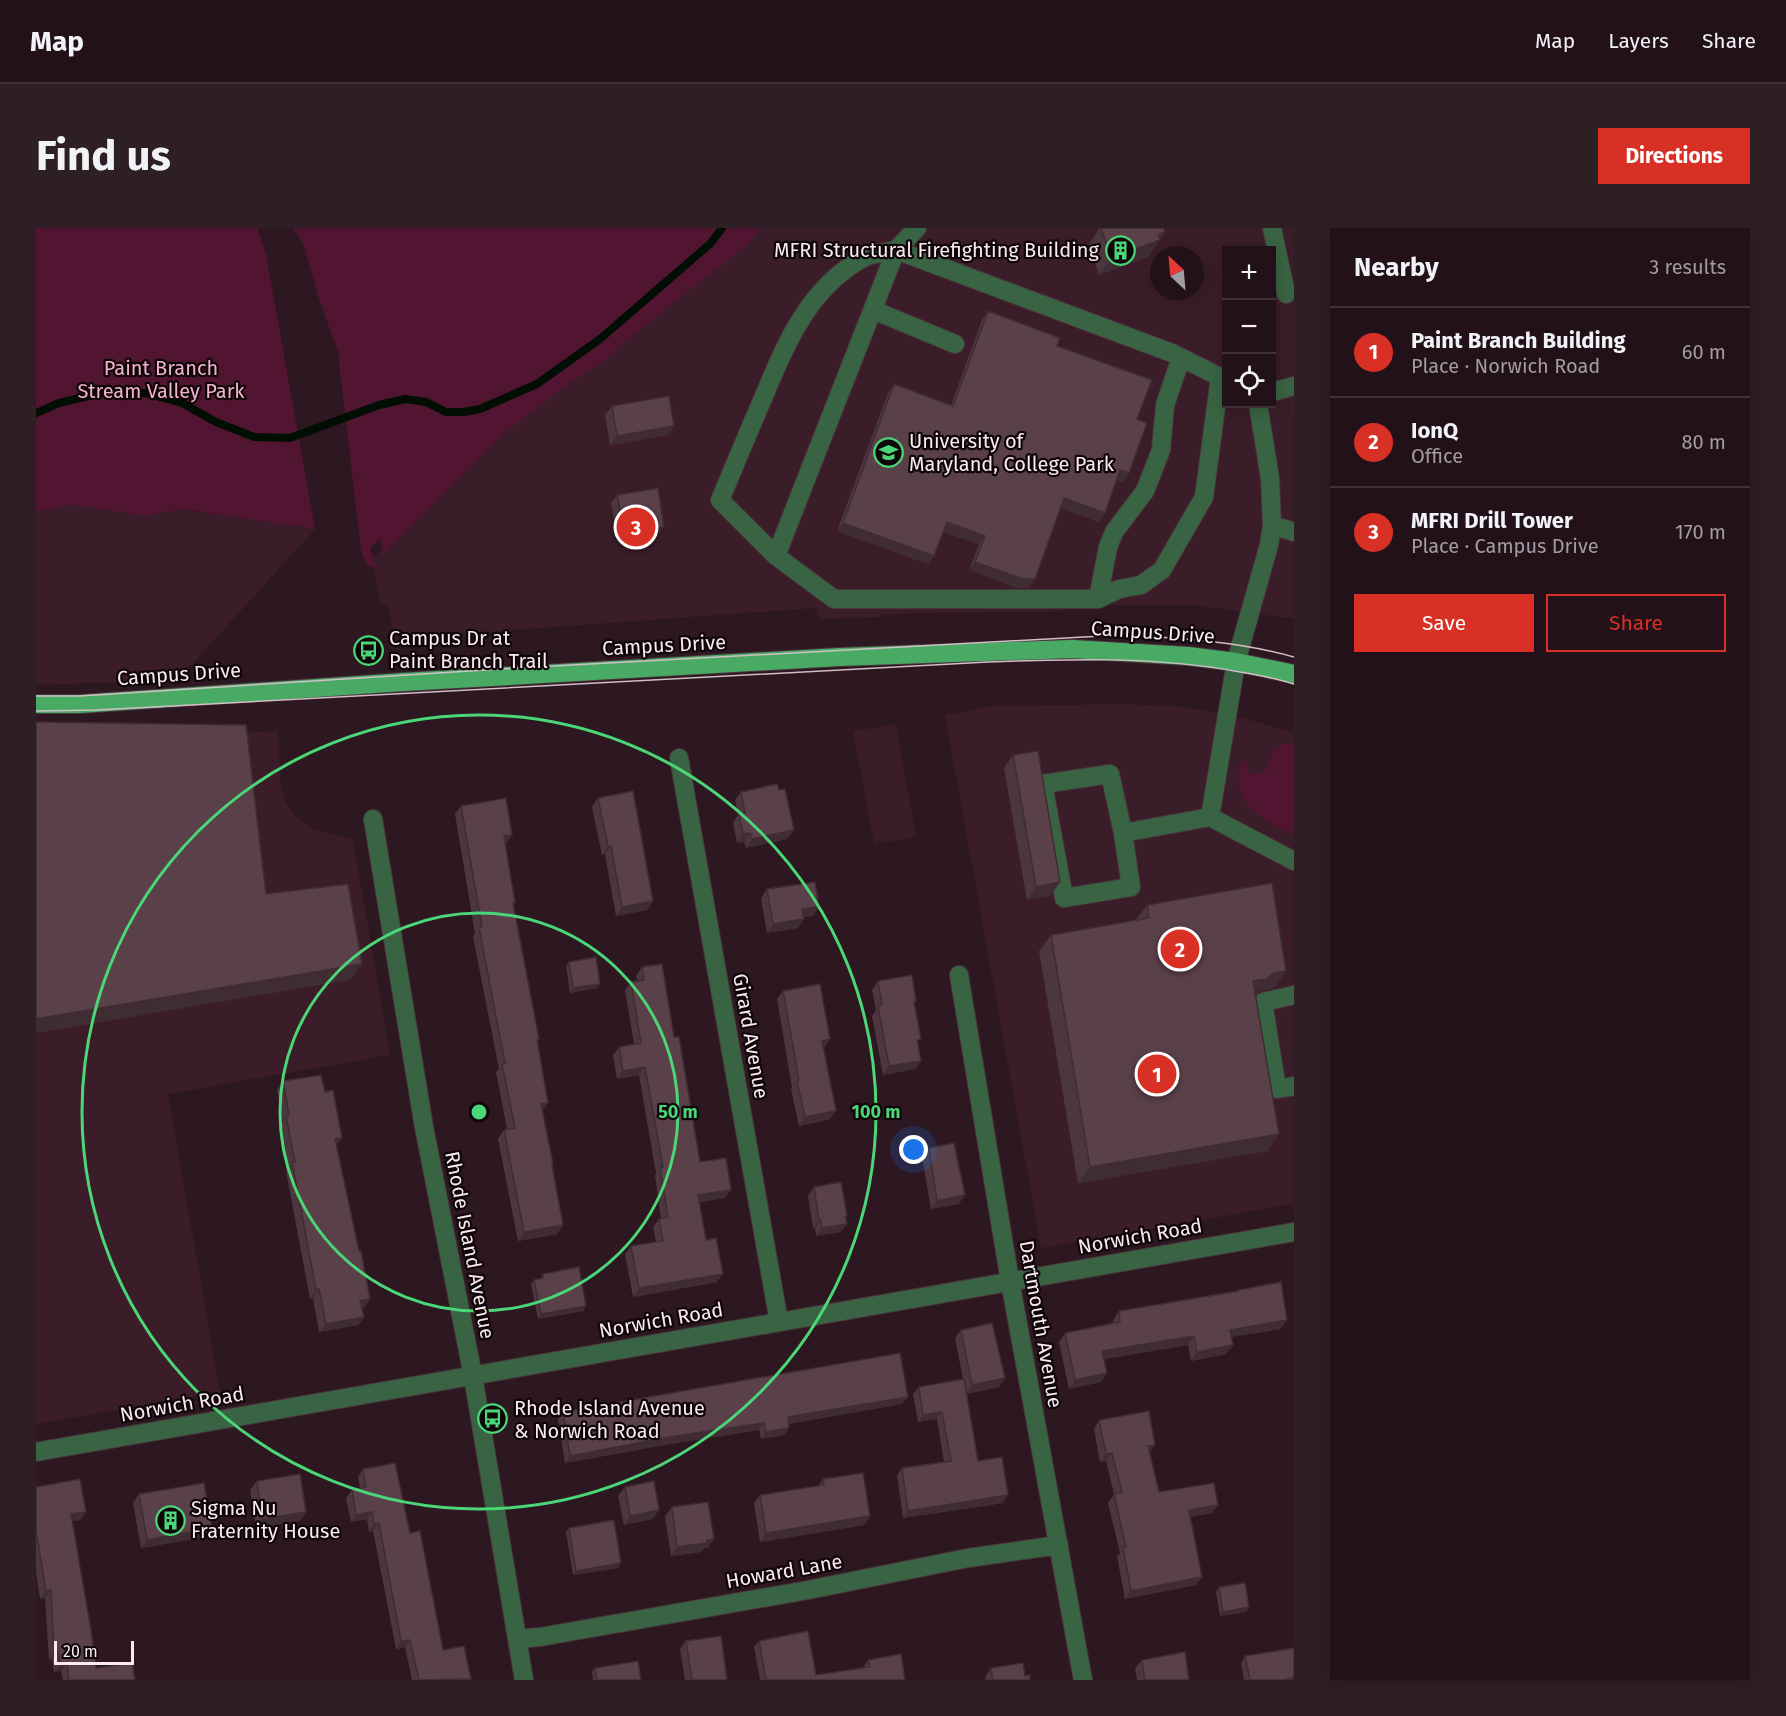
<!DOCTYPE html>
<meta charset="utf-8">
<style>
:root{--surface:#221118;--page:#2e1f25;--text:#f1f3f6;--muted:#a29da2;--line:#3f3137;--accent:#d93025}
body{margin:0;font-family:"Fira Sans",sans-serif;background:var(--page);color:var(--text)}
.controls{position:absolute;right:18px;top:18px;display:grid;overflow:hidden;border-radius:0px;box-shadow:0 3px 15px #0003}
.controls button{width:54px;height:54px;display:grid;place-items:center;padding:0;border:0;border-bottom:2px solid var(--line);background:var(--surface);color:var(--text);font:30px sans-serif}
.compass{position:absolute;left:1114px;top:18px;width:54px;height:54px;border-radius:50%;background:var(--surface);box-shadow:0 3px 15px #0003;rotate:334deg}
.scale{position:absolute;left:18px;bottom:15px;width:80px;box-sizing:border-box;padding-left:6px;border:3px solid #fbebf0;border-top:0;font-size:16px;line-height:21px;white-space:nowrap;color:#fbebf0;-webkit-text-stroke:4px #0f0609;paint-order:stroke}
.you{position:absolute;left:878px;top:922px;width:21px;height:21px;margin:-15px;border:4px solid #fff;border-radius:50%;background:#1a73e8;box-shadow:0 0 0 9px #1a73e833}
.badge{display:grid;place-items:center;width:39px;height:39px;border-radius:50%;background:var(--accent);color:#fff;font-size:20px;font-weight:700}
.pin{position:absolute;translate:-50% -50%;border:3px solid #fff;box-shadow:0 2px 6px #0006}
.list{margin:0;padding:0;list-style:none}
h2{display:flex;justify-content:space-between;align-items:center;height:78px;margin:0;padding:0 24px;font-size:26px}
h2 small{font-size:20px;font-weight:400;color:var(--muted)}
.list li{display:grid;grid-template-columns:39px 1fr auto;gap:18px;align-items:center;box-sizing:border-box;height:90px;padding:0 24px;border-top:2px solid var(--line)}
.list b{display:block;font-size:22px;white-space:nowrap}
.list p{margin:0;font-size:20px;white-space:nowrap;color:var(--muted)}
.list em{font-size:20px;font-style:normal;color:var(--muted)}
.actions{display:flex;gap:12px;padding:18px 24px}
.actions a{flex:1;padding:14px 0;border:2px solid var(--accent);border-radius:0px;text-align:center;font-size:21px;color:var(--accent)}
.actions .main{background:var(--accent);color:#fff}
.icon{flex:none;width:33px;height:33px;fill:none;stroke:currentColor;stroke-width:2;stroke-linecap:round;stroke-linejoin:round}
.map{position:relative;flex:none;width:1258px;height:1452px;overflow:hidden;border-radius:0px}
header{display:flex;align-items:center;gap:36px;box-sizing:border-box;height:84px;padding:0 30px;background:var(--surface);border-bottom:2px solid var(--line)}
header strong{font-size:28px}
nav{display:flex;gap:33px;margin-inline-start:auto;font-size:21px}
.intro{display:flex;align-items:center;justify-content:space-between;box-sizing:border-box;height:144px;padding:0 36px}
h1{margin:0;font-size:42px}
.button{padding:15px 27px;border-radius:0px;background:var(--accent);color:#fff;font-size:21px;font-weight:700}
main{display:flex;gap:36px;padding:0 36px}
aside{flex:1;background:var(--surface);border-radius:0px;box-shadow:0 3px 15px #0003}
.map>svg:first-child{display:block}
</style>
<header>
<strong>Map</strong>
<nav><a>Map</a><a>Layers</a><a>Share</a></nav>
</header>
<div class="intro"><h1>Find us</h1><a class="button">Directions</a></div>
<main>
<div class="map">
<svg width="1258" height="1452" viewBox="0 0 1258 1452">
<rect width="100%" height="100%" fill="#2d1720"/>
<path fill="#3a1d29" fill-rule="evenodd" d="M672,0H1258V391L1158,377H1039L1032,383L844,386V389L783,391L780,380L422,406L419,404L358,408L352,377H345L336,331ZM1190,22H1236V176H1190ZM1123,27H1159V63H1123Z
M0,260L279,301L142,452L0,457Z
M1084,476L1138,478L1183,485L1218,493L1258,505V976L1005,1020L909,487L957,478Z
M860,496L880,609L838,616L817,503Z
M242,503L245,558L250,574L254,581L262,591L278,602L317,611L354,827L132,866L184,1164L0,1196V516Z"/>
<path fill="#511531" d="M0,0H221L230,26L279,301L146,281L108,288L67,281L34,277L0,283Z
M257,0H726L709,19L600,104L568,133L539,151L472,202L347,326L344,310L334,320L341,341L331,337L325,323L302,124L282,68L268,17Z
M1258,515V608C1227,590 1193,576 1205,534L1212,533L1210,540L1213,546L1220,547L1230,542L1237,526L1245,516Z"/>
<g fill="none" stroke-linecap="round" stroke-linejoin="round">
<path stroke="#000e03" stroke-width="8" d="M0,185L23,175L69,164L109,165L146,175L180,194L218,209L254,210L343,177L369,171L390,174L410,184H428L444,181L501,156L564,111L675,15L686,0"/>
<defs>
<path id="minor" d="M881,0L860,22L740,328L684,272C698,239 711,207 725,175C749,118 771,60 829,29C838,25 850,24 860,22L1136,125L1190,152
M1236,0L1250,66
M837,82L919,116
M1236,164L1258,158
M1222,176L1234,250L1236,297
M1258,304L1236,297L1233,317L1200,434L1174,589L1258,633
M740,328L798,371H1062L1083,361L1105,357L1126,342L1168,269L1184,149
M1062,371L1072,319L1078,304L1109,263L1125,222L1129,177L1145,130
M643,530L743,1094
M337,591L388,899L437,1148L488,1452
M1087,605L1095,659L1028,670L1007,556L1074,546L1087,605L1174,589
M923,747L974,1053L1047,1452
M1258,767L1227,774L1241,861L1258,858
M0,1224L1258,1004
M481,1411L504,1409L772,1362L932,1330L1023,1317"/>
<path id="major" d="M0,476H44L367,454L803,429L1036,421L1152,428L1200,434L1258,446"/>
</defs>
<use href="#minor" stroke="#4a353d" stroke-width="20"/>
<use href="#major" stroke="#4a353d" stroke-width="20"/>
<use href="#minor" stroke="#396443" stroke-width="18"/>
<use href="#major" stroke="#49aa64" stroke-width="18"/>
<path stroke="#d0bfc5" stroke-width="1.5" d="M0,468H44L465,441L1084,407C1142,410 1202,413 1258,429
M0,483L61,482L952,434C1036,431 1120,428 1204,444C1222,447 1240,450 1258,456"/>
</g>
<path fill="#4d373f" d="M1064,0H1127L1129,4L1124,11V12L1112,29L1063,47L1053,16Z
M952,83L1021,118L1101,191L1087,254L1081,252L1069,285L1063,294L1025,280L999,351L993,360H981L933,342L943,316L907,304L898,328L892,336L801,303L852,165L858,156L915,177L946,92Z
M576,178L632,207L574,217L569,187Z
M581,267L622,307L582,314L575,275Z
M977,527L1024,654L1015,667L991,672L968,540Z
M705,564L758,602L751,611L710,620L708,614L701,615L697,595L702,587L699,572Z
M562,570L617,673L611,682L580,688L569,626L566,627L556,579Z
M425,578L476,607L469,616L478,677L501,815L506,884L527,997L521,1006L482,1013L462,911L468,902L471,901L460,844L463,841L437,709L439,705L419,586Z
M731,661L777,688L768,689V691L762,700L731,705L725,670Z
M1111,677L1250,743L1238,760L1224,763L1220,767L1243,906L1231,923L1042,955L1003,723L1015,707L1100,692Z
M533,734L561,760L534,765L530,738Z
M606,739L638,809L664,934L689,970L664,974L670,1012L681,1054L597,1069L589,1026L595,1018L620,1014L617,999L623,991H625L619,948L620,945L603,847L581,851L577,827L583,819L598,816L589,762L595,754L601,753L600,748Z
M842,753L882,816L885,833L879,841L847,847L836,788L840,782L836,762Z
M747,763L788,820L794,891L763,898L755,861L756,860L741,771Z
M247,853L289,864L306,910L300,917L328,1080H326L328,1089L322,1097L283,1104L277,1070L274,1071L250,943L252,940L244,897L247,893L241,862Z
M893,920L923,976L895,981L886,929Z
M778,959L811,988L810,990L811,996L804,1004L780,1008L779,1000L777,1001L772,968Z
M507,1046L547,1083L502,1091L495,1056L498,1052L504,1051Z
M1202,1062L1245,1101L1195,1109L1197,1117L1190,1126L1155,1133L1152,1117L1068,1131L1065,1154L1033,1161L1023,1114L1029,1105L1077,1095V1092L1083,1083L1201,1063Z
M925,1102L969,1150L963,1159L931,1166L942,1233L967,1275L867,1290L861,1247L866,1240L908,1234L901,1191L882,1194L877,1166L883,1159L927,1151L919,1110Z
M866,1176L753,1196V1200L748,1207L725,1211L723,1202L628,1217L529,1235L522,1191L527,1184Z
M1063,1192L1114,1224L1123,1264L1182,1277L1176,1285L1154,1289L1166,1349L1160,1357L1089,1371L1081,1328L1084,1325L1072,1275L1078,1266L1070,1233L1064,1234L1058,1201Z
M327,1241L374,1305L407,1422L434,1452H376L369,1419L360,1421L337,1303L333,1304L331,1291L315,1294L310,1270L316,1262L324,1260L322,1249Z
M787,1251L834,1288L828,1297L724,1314L718,1275L724,1267L782,1258Z
M221,1253L270,1284L264,1293L220,1300L214,1262Z
M0,1259L50,1284L44,1292L36,1293L60,1440L99,1452H27L25,1443L18,1444L16,1431L13,1432L9,1370L4,1371L0,1344Z
M589,1259L617,1291L588,1297L582,1268Z
M103,1266L170,1309L105,1320L97,1275Z
M636,1279L678,1311L671,1320H668L665,1324L635,1328L629,1288Z
M533,1300L582,1340L537,1347L530,1304Z
M1183,1359L1213,1379L1210,1384L1184,1388L1180,1364Z
M650,1413L691,1452H649L644,1421Z
M723,1413L780,1447L828,1440V1438L832,1432L869,1452H724L718,1419Z
M1209,1428L1258,1452H1208L1205,1435Z
M1106,1432L1153,1452H1101L1099,1440Z
M559,1440L605,1452H557L556,1444Z
M955,1440L989,1448L994,1452H949V1449Z"/>
<path fill="#3f2d33" d="M1129,4L1122,13L1124,12L1112,29L1063,47L1075,30Z
M638,198L632,207L574,217L581,208Z
M1084,242L1093,245L1087,254L1078,251Z
M1028,270L1069,285L1063,294L1022,279Z
M911,294L949,308L943,316L905,303Z
M807,295L898,328L892,336L801,303Z
M628,299L622,307L582,314L588,305Z
M939,334L999,351L993,360H981L933,342Z
M758,602L751,611L710,620L716,611Z
M714,605L708,614L701,615L707,606Z
M476,607L470,616L462,617L468,608Z
M572,618H575L569,626L566,627Z
M1024,654L1015,667L991,672L1000,659Z
M617,673L611,682L580,688L586,679Z
M783,679L777,688L760,690L766,681Z
M768,691L762,700L731,705L737,696Z
M326,736L314,752L0,805V791Z
M1250,743L1238,760L1224,763L1218,768L1217,753L1236,746Z
M564,756L561,760L534,765L537,760Z
M794,811L788,820L786,813Z
M885,833L879,841L847,847L853,838Z
M609,839L603,847L581,851L587,843Z
M512,875L506,884L505,876Z
M800,883L794,891L763,898L769,889Z
M1243,906L1231,923L1042,955L1054,939Z
M306,910L300,918L299,911Z
M695,962L689,970L656,975L662,967Z
M929,967L923,976L895,981L901,973Z
M809,988H811L805,996H811L804,1004L780,1008L786,1000Z
M783,992H785L779,1000L777,1001Z
M527,997L521,1006L482,1013L488,1004Z
M687,1046L681,1054L597,1069L603,1060Z
M283,1061L277,1070L274,1071L280,1062Z
M334,1071L328,1080L318,1082L324,1073Z
M550,1078L547,1083L502,1091L505,1086Z
M328,1089L322,1097L283,1104L290,1096Z
M1251,1092L1245,1101L1188,1110L1194,1102Z
M1158,1108L1152,1117L1060,1132L1066,1123Z
M1197,1117L1190,1126L1155,1133L1161,1124Z
M1071,1145L1065,1154L1033,1161L1039,1152Z
M969,1150L963,1159L930,1166L936,1157Z
M872,1169L866,1176L747,1197L752,1189Z
M906,1184L901,1191L882,1194L887,1187Z
M728,1195L723,1202L628,1217L529,1235L534,1228L633,1209Z
M753,1200L748,1207L725,1211L730,1204Z
M1119,1217L1113,1226L1112,1218Z
M1076,1225L1070,1233L1064,1234L1070,1226Z
M972,1267L967,1275L867,1290L872,1283Z
M1182,1277L1176,1285L1147,1290L1153,1282Z
M623,1282L617,1291L588,1297L594,1288Z
M50,1284L44,1292L30,1294L35,1286Z
M270,1284L264,1293L220,1300L226,1291Z
M336,1284L331,1291L315,1294L320,1287Z
M834,1288L828,1297L724,1314L730,1305Z
M343,1295L337,1303L333,1304L338,1296Z
M176,1300L170,1309L105,1320L111,1312Z
M678,1311L671,1320H668L665,1324L635,1328L641,1319Z
M585,1335L582,1340L537,1347L540,1343Z
M1166,1349L1160,1357L1089,1371L1095,1363Z
M15,1362L9,1370L4,1371L10,1363Z
M1213,1379L1210,1384L1184,1388L1187,1384Z
M374,1412L369,1419L360,1421L365,1413Z
M22,1423L16,1431L13,1432L18,1424Z
M31,1435L25,1443L18,1444L24,1436Z"/>
<path fill="#5a4049" stroke="#3f2d33" stroke-width="1.5" d="M1065,0H1127L1129,4L1122,7L1124,12L1075,30Z
M952,83L1024,110L1021,118L1116,152L1101,191L1111,195L1093,245L1084,242L1069,285L1028,270L999,351H987L939,334L949,308L911,294L898,328L807,295L858,156L917,178Z
M633,168L638,198L581,208L576,178Z
M622,260L628,299L588,305L581,267Z
M0,494L210,497L230,666L312,656L326,736L0,791Z
M1002,523L1024,654L1000,659L977,527Z
M741,556L743,562L749,561L758,602L716,611L714,605L707,606L703,586L709,585L705,564Z
M597,563L617,673L586,679L575,618H572L562,570Z
M470,570L476,607L468,608L479,675H477L503,811L501,812L512,875L505,876L517,936L516,937L527,997L488,1004L468,902L479,900L466,836L469,835L443,700L446,699L425,578Z
M779,654L783,679L766,681L768,691L737,696L731,661Z
M1236,655L1250,743L1236,746L1230,751L1217,753L1243,906L1054,939L1015,707L1113,690L1111,677Z
M560,729L564,756L537,760L533,734Z
M626,736L638,809H643L664,934L690,930L695,962L662,967L670,1012L680,1010L687,1046L603,1060L595,1018L627,1013L623,991L632,989L624,940L627,939L609,839L587,843L583,819L605,815L595,754L608,752L606,739Z
M876,747L880,773L878,774L885,811L881,812L885,833L853,838L842,779L846,776L842,753Z
M784,756L794,811L786,813L800,883L769,889L761,853L763,852L747,763Z
M285,847L289,864L297,862L306,910L299,911L323,1023H325L334,1071L324,1073L328,1089L290,1096L283,1061L280,1062L256,934H259L250,888L253,887L247,853Z
M918,915L929,967L901,973L893,920Z
M805,954L811,988H809L811,996L786,1000L785,992H783L778,959Z
M543,1039L550,1078L505,1086L498,1052L507,1050V1046Z
M1245,1054L1251,1092L1194,1102L1197,1117L1161,1124L1158,1108L1066,1123L1071,1145L1039,1152L1029,1105L1084,1094L1083,1083L1202,1063V1062Z
M956,1095L969,1150L936,1157L925,1102Z
M864,1125L872,1169L752,1189L753,1200L730,1204L728,1195L633,1209L534,1228L527,1184Z
M928,1151L942,1233L966,1229L972,1267L872,1283L866,1240L915,1233L906,1184L887,1187L883,1159Z
M1113,1183L1119,1217L1112,1218L1123,1264L1178,1255L1182,1277L1153,1282L1166,1349L1095,1363L1087,1320L1090,1319L1078,1266L1086,1264L1076,1225L1070,1226L1063,1192Z
M359,1235L374,1305L384,1303L407,1422L428,1418L435,1451L383,1452L374,1412L365,1413L343,1295L338,1296L336,1284L320,1287L316,1262L330,1259L327,1241Z
M827,1245L834,1288L730,1305L724,1267L788,1257L787,1251Z
M264,1246L270,1284L226,1291L221,1253Z
M44,1251L50,1284L35,1286L55,1402L60,1440L96,1435L99,1452H33L31,1435L24,1436L22,1423L18,1424L15,1362L10,1363L0,1302V1259Z
M618,1253L623,1282L594,1288L589,1259Z
M168,1255L176,1300L111,1312L103,1266Z
M672,1274L678,1311L671,1312V1315L641,1319L636,1279Z
M578,1292L585,1335L540,1343L533,1300Z
M1209,1355L1213,1379L1187,1384L1183,1359Z
M772,1403L780,1447L834,1439L832,1432L865,1426L869,1452H730L723,1413Z
M685,1408L691,1452H656L650,1413Z
M1258,1420V1450L1247,1452H1214L1209,1428Z
M1149,1424L1153,1452H1109L1106,1432Z
M602,1433L605,1452H561L559,1440Z
M987,1435L989,1448L994,1447V1452H957L955,1440Z"/>
<g fill="none" stroke="#4bd677" stroke-width="3">
<circle cx="443" cy="884" r="199"/>
<circle cx="443" cy="884" r="397"/>
</g>
<defs>
<symbol id="building-ring" viewBox="-11 -11 22 22"><circle r="9.5" fill="#0f0609" stroke="#4bd677" stroke-width="1.5"/><path d="M-4-6H4V6H1V3H-1V6H-4ZM-2.5-4.3h1.7v1.8h-1.7ZM.8-4.3h1.7v1.8H.8ZM-2.5-1h1.7V.8h-1.7ZM.8-1h1.7V.8H.8Z" fill="#4bd677"/></symbol>
<symbol id="university-ring" viewBox="-11 -11 22 22"><circle r="9.5" fill="#0f0609" stroke="#4bd677" stroke-width="1.5"/><path d="M0-5L7-2L0 1L-7-2ZM-4 1L0 2.5L4 1V4Q0 6-4 4Z" fill="#4bd677"/></symbol>
<symbol id="bus-ring" viewBox="-11 -11 22 22"><circle r="9.5" fill="#0f0609" stroke="#4bd677" stroke-width="1.5"/><path d="M-5-6H5V4H4V6H2V4H-2V6H-4V4H-5ZM-3.5-4V0h7V-4ZM-3.5 1.2v1.5H-2V1.2ZM2 1.2v1.5H3.5V1.2Z" fill="#4bd677"/></symbol>
</defs>
<g fill-rule="evenodd">
<use href="#building-ring" x="1068" y="6" width="33" height="33"/>
<use href="#university-ring" x="836" y="208" width="33" height="33"/>
<use href="#bus-ring" x="316" y="406" width="33" height="33"/>
<use href="#bus-ring" x="440" y="1174" width="33" height="33"/>
<use href="#building-ring" x="118" y="1276" width="33" height="33"/>
</g>
<g text-anchor="middle" stroke-width="4.5" stroke-linejoin="round" paint-order="stroke">
<g font-size="20" fill="#fbebf0" stroke="#0f0609" text-anchor="start">
<text x="1063" y="29" text-anchor="end">MFRI Structural Firefighting Building</text>
<text x="873" y="220">University of<tspan x="873" dy="23">Maryland, College Park</tspan></text>
<text x="353" y="417">Campus Dr at<tspan x="353" dy="23">Paint Branch Trail</tspan></text>
<text x="478" y="1187">Rhode Island Avenue<tspan x="478" dy="23">&amp; Norwich Road</tspan></text>
<text x="155" y="1287">Sigma Nu<tspan x="155" dy="23">Fraternity House</tspan></text>
</g>
<g font-size="20" fill="#f3b4cb" stroke="#0f0609">
<text x="125" y="147">Paint Branch<tspan x="125" dy="23">Stream Valley Park</tspan></text>
</g>
<g font-size="20" fill="#fbebf0" stroke="#0f0609">
<text transform="translate(1117 404) rotate(4)" y="7">Campus Drive</text>
<text transform="translate(628 417) rotate(-3)" y="7">Campus Drive</text>
<text transform="translate(143 446) rotate(-4)" y="7">Campus Drive</text>
<text transform="translate(715 808) rotate(80)" y="7">Girard Avenue</text>
<text transform="translate(1104 1008) rotate(-10)" y="7">Norwich Road</text>
<text transform="translate(434 1017) rotate(79)" y="7">Rhode Island Avenue</text>
<text transform="translate(625 1092) rotate(-10)" y="7">Norwich Road</text>
<text transform="translate(1005 1096) rotate(80)" y="7">Dartmouth Avenue</text>
<text transform="translate(146 1176) rotate(-10)" y="7">Norwich Road</text>
<text transform="translate(748 1343) rotate(-10)" y="7">Howard Lane</text>
</g>
</g>
<circle cx="443" cy="884" r="9" fill="#4bd677" stroke="#0f0609" stroke-width="3"/>
<g font-size="18" text-anchor="middle" font-weight="bold" fill="#4bd677" stroke="#0f0609" stroke-width="4.5" stroke-linejoin="round" paint-order="stroke">
<text x="642" y="890">50 m</text>
<text x="840" y="890">100 m</text>
</g>
</svg>
<div class="controls">
<button>+</button>
<button>−</button>
<button><svg class="icon" aria-label="locate" viewBox="0 0 24 24"><circle cx="12" cy="12" r="6"/><path d="M12 2v4M12 18v4M2 12h4M18 12h4"/></svg></button>
</div>
<svg class="compass" viewBox="-18 -18 36 36"><path d="M0-13l5 13h-10z" fill="#e53935"/><path d="M0 13l5-13h-10z" fill="#a29da2"/></svg>
<div class="scale">20 m</div>
<div class="you"></div>
<div class="pin badge" style="left:1121px;top:846px">1</div>
<div class="pin badge" style="left:1144px;top:721px">2</div>
<div class="pin badge" style="left:600px;top:299px">3</div>
</div>
<aside>
<h2>Nearby<small>3 results</small></h2>
<ul class="list">
<li><span class="badge">1</span><div><b>Paint Branch Building</b><p>Place · Norwich Road</p></div><em>60 m</em></li>
<li><span class="badge">2</span><div><b>IonQ</b><p>Office</p></div><em>80 m</em></li>
<li><span class="badge">3</span><div><b>MFRI Drill Tower</b><p>Place · Campus Drive</p></div><em>170 m</em></li>
</ul>
<div class="actions"><a class="main">Save</a><a>Share</a></div>
</aside>
</main>
